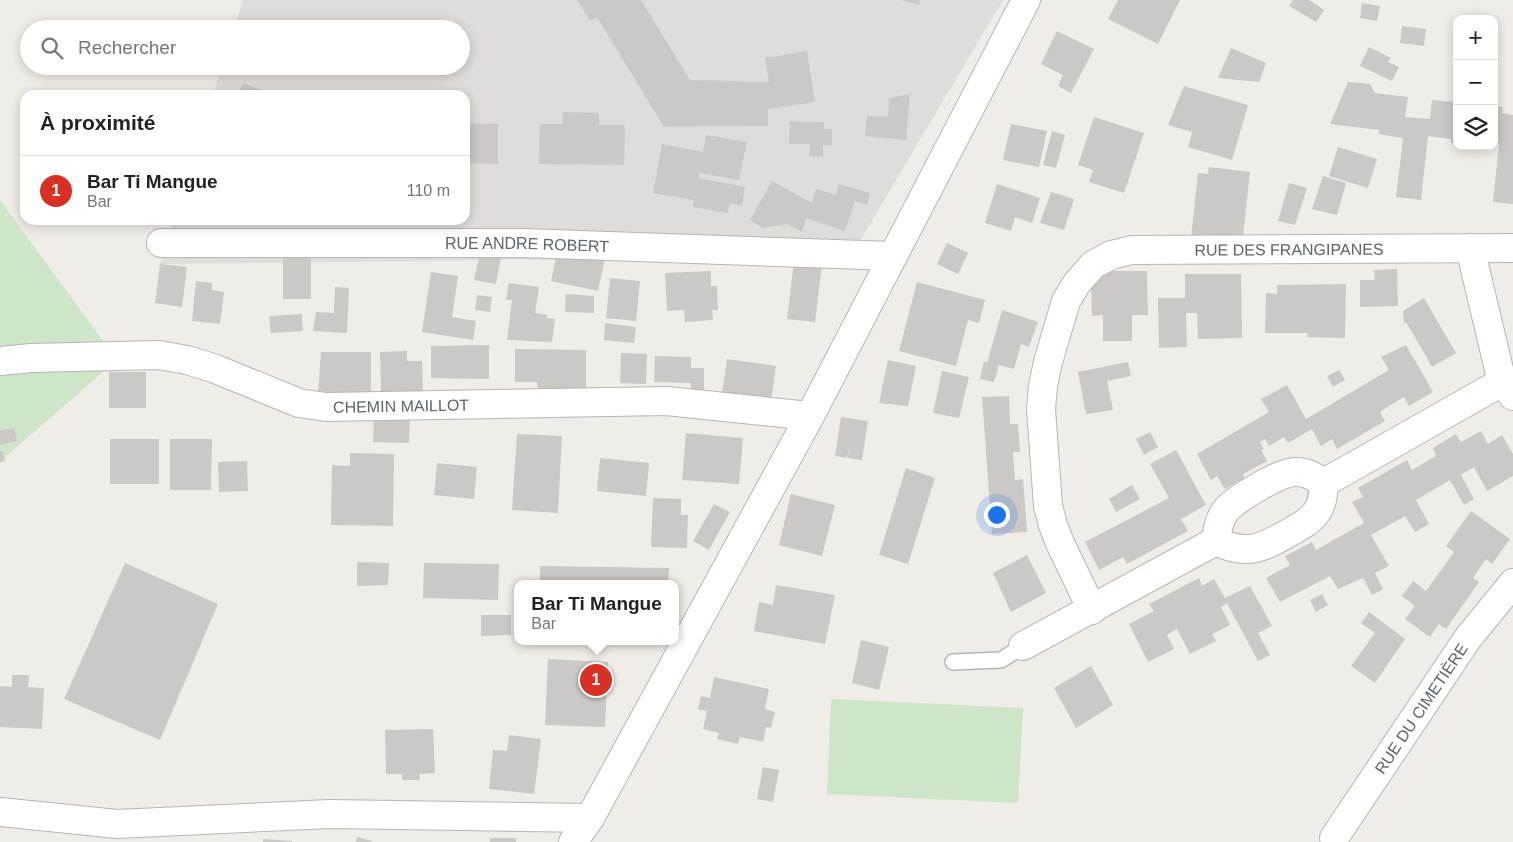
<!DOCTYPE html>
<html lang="fr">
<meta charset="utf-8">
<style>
:root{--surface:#fff;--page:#f2f2f2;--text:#222;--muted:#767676;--line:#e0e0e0;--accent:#d93025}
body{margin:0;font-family:Helvetica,sans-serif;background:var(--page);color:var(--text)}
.controls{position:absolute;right:15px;top:15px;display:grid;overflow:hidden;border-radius:10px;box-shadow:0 2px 12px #0003}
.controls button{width:45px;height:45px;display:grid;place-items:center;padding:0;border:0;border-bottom:1px solid var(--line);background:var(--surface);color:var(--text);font:25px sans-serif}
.you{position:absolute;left:996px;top:514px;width:18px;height:18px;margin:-12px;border:4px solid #fff;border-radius:50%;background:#1a73e8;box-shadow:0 0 0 8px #1a73e833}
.badge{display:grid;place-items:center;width:32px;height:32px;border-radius:50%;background:var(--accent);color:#fff;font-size:16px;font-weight:700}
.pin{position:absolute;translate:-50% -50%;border:2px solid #fff;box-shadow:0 1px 5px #0006}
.popup{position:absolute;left:514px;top:580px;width:165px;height:65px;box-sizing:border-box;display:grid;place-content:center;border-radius:10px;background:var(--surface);filter:drop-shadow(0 1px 4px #0005);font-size:16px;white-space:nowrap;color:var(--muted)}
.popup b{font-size:19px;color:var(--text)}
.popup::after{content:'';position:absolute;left:50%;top:100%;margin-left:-10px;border:10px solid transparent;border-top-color:var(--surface)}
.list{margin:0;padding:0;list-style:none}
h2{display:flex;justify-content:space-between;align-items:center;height:65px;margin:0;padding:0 20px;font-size:21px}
h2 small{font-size:16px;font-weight:400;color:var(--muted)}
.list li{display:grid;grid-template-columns:32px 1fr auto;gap:15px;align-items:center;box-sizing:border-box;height:70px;padding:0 20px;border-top:1px solid var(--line)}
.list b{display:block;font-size:19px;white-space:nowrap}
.list p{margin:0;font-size:16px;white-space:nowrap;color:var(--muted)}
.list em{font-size:16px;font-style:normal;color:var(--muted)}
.icon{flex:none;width:28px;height:28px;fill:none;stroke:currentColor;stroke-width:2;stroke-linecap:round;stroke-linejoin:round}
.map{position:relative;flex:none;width:1513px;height:842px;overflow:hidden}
.search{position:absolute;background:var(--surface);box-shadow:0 2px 12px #0003;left:20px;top:20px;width:450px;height:55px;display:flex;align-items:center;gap:12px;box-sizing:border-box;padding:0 18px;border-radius:28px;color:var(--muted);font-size:19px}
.panel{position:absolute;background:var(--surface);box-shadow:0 2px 12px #0003;left:20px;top:90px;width:450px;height:135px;border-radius:15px}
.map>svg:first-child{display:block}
</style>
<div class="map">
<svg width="1513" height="842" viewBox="0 0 1513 842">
<rect width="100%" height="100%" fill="#f0ede8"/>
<path fill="#dfdcda" d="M243,0H1003L851,256L160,264L173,220H465V95H213L222,66H461V29H234Z"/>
<path fill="#cee5c7" d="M0,200L117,360L5,457L0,463Z
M831,699L1023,708L1018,803L827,794Z"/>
<path fill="#ccc8c5" d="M577,0H641L690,80L769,82L765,58L807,51L815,102L768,109V126L664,127L597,17L590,21Z
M901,0H920L919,5Z
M1118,0H1180L1158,44L1108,19Z
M1293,0H1309L1324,10L1316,22L1289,6Z
M1362,3L1380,6L1377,21L1360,18Z
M1402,26L1426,29L1424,46L1400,43Z
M1057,31L1094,49L1071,93L1058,86L1063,75L1041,64Z
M1369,47L1391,58L1388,62L1399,67L1392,81L1360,66Z
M1231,48L1266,63L1259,82L1218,78Z
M1348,82L1370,84L1375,93L1408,97L1405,117L1430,119L1432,100L1455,102V107H1457V144L1451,143V139L1428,136L1421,200L1396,197L1403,138L1379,134V130L1330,124Z
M243,83L269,93L268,95H238Z
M1184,86L1248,105L1232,160L1188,147L1192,132L1168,125Z
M910,94L906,140L865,136L867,116L888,117L889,98Z
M1494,106L1503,107L1502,113L1513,115V204L1493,202L1499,144L1494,143Z
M563,112L599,113V125H625L624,165L539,164L540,124H562Z
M1094,117L1144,133L1124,193L1089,182L1093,170L1078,165Z
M790,121L824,122V129H832V145H823V157L809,156L810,144H789Z
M465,123L498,124V164L465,163Z
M1011,124L1047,131L1039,167L1003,160Z
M1052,131L1065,135L1056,168L1043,165Z
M706,135L747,142L739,180L699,173L698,178L745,187L742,206L730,203L728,213L693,207L694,200L653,193L662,144L703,152Z
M1338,147L1377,159L1368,188L1329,176Z
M1209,167L1250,172L1243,236L1191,237L1198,173L1208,174Z
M1323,176L1346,183L1337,215L1312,209Z
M772,181L812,203L816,189L836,195L839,184L870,193L867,205L855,201L845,231L806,218L802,232L787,224L763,228L750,220Z
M1289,183L1307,188L1295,225L1278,221Z
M997,184L1040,198L1032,223L1015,217L1011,231L985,223Z
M1051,192L1074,199L1064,230L1040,223Z
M947,243L968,253L958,274L937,264Z
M558,248L605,258L598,291L551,281Z
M480,253L501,257L496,284L474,280Z
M283,257H311V299H283Z
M794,262L822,265L815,322L787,319Z
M160,264L187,267L182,307L155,303Z
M1397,269L1398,306L1360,307V280H1375L1374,270Z
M711,271V286H717L718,310H712L713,320L685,322L684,310L667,311L665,273Z
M1094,271H1147L1148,315H1132V341H1103V315L1092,316L1091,280Z
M431,272L458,276L452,317L476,321L473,340L422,332Z
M1185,274H1241L1242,338L1198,339L1197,313H1186L1187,347L1159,348L1158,298H1185Z
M610,278L640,281L636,321L606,318Z
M196,281L212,283V290L224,292L220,324L192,321Z
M917,282L985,300L979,323L968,320L956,366L899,351Z
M509,283L539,287L535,313L547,315L546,318L555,319L552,342L507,340L512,300H506Z
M1346,284L1345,338L1307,337L1308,333H1265L1266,293L1277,294V285Z
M335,287L349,288L347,333L313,331L316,312L334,313Z
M566,294L594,296V313L565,312Z
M477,295L492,297L490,312L475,310Z
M1424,298L1456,353L1432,367L1406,322L1404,324L1403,311Z
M1002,310L1038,322L1029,347L1021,344L1014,369L999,365L994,382L980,379L984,361L987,363Z
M302,314L303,331L271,333L269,316Z
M605,323L636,327L634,343L604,340Z
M489,345V379L431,378V346Z
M1406,345L1433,392L1409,406L1404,397L1389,406L1380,412L1385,421L1337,449L1332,439L1321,446L1312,429L1288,443L1284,437L1269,446L1265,439L1260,442L1264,449L1261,450L1267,461L1243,474L1244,478L1225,489L1217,476L1211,480L1197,454L1269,412L1261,399L1287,385L1306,419L1389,370L1381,357Z
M515,349L586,350V388H566V390L538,389L537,382H515Z
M407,351V361H422L423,391L381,392L380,352Z
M321,352H371V395H318Z
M621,353L647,354L646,384L620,383Z
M655,356L691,357V368H704V397H691V383L654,382Z
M727,359L776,366L771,401L722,395Z
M888,360L916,366L908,406L879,403Z
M1128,362L1131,376L1107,381L1113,410L1086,414L1078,372Z
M1339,370L1345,380L1333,387L1327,376Z
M942,371L969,377L959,418L933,413Z
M109,372H146V408H109Z
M1009,396L1010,424H1018L1020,452H1013L1015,480L1023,479L1027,532L992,534L982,397Z
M374,412L410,413L409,443L373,442Z
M841,417L868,421L862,460L848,458L849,448L847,458L835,456Z
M14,428L17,441L0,445V431Z
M1481,431L1488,444L1502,435L1513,454V476L1487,491L1474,467L1461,475L1474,499L1464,505L1450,480L1416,500L1429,524L1415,532L1405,516L1371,535L1389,566L1375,573L1383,589L1372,595L1363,578L1338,589L1330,576L1280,602L1266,578L1290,565L1285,556L1312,542L1316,550L1364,523L1352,502L1363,497L1358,488L1407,460L1412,470L1436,456L1433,448L1456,434L1461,442Z
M1150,432L1158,447L1144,455L1136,439Z
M686,433L743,438L739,484L682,480Z
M517,434L562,436L558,513L512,510Z
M110,439H159V484H110Z
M170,439H212L211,490H170Z
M1176,450L1206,505L1181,519L1188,531L1127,564L1123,557L1099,570L1085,542L1169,498L1150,464Z
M0,451H3L5,461L0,462Z
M350,453L394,454L393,526L331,525L332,465L350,466Z
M600,458L649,463L646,496L597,491Z
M247,461L248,491L219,492L218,462Z
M437,463L477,467L474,499L434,495Z
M906,468L935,478L908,564L879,555Z
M1132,485L1140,499L1116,512L1109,499Z
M791,494L835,505L822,556L779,545Z
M653,498L681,499V515H688L687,548L651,547Z
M714,504L730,512L709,550L693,541Z
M1471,511L1510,539L1492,564L1486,559L1473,578L1479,582L1446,629L1439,624L1430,637L1405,619L1415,606L1402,596L1413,581L1426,591L1454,552L1446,546Z
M1027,555L1046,593L1011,612L993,573Z
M357,562L389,563L388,585L357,586Z
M125,563L218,604L160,740L64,699Z
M424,563L499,564L498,600L423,598Z
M540,566L669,568L668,584H540Z
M1199,578L1202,586L1214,579L1225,598L1250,586L1272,626L1258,633L1270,655L1258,661L1227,603L1221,607L1230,625L1212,634L1216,641L1190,654L1177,629L1167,635L1174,649L1148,662L1129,624L1154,611L1149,604Z
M776,585L835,595L825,644L754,631L759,602L773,605Z
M1322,594L1328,605L1316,612L1310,600Z
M1369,612L1405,639L1375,683L1351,666L1375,633L1361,623Z
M481,615H511V635L481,636Z
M861,640L889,647L879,690L852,683Z
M548,659L608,662L605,727L545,725Z
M1091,666L1113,705L1076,728L1054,688Z
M12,675H29L28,687L44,688L42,729L0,727V686L12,687Z
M714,677L769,689L765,709L775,712L771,728L766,727L763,742L740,737L738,744L717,739L719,733L703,729L707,711L698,709L701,696L710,698Z
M433,729L435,773L419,774L420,780H402V774H386L385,730Z
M509,735L541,739L534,794L489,789L493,750L507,751Z
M763,767L779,770L773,802L757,799Z
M357,837L372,841V842H356Z
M490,838H516V842H490Z
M263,839L292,841V842H263Z"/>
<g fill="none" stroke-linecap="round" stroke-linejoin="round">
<defs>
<path id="service" d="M953,662L1001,660L1023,646"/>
<g id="minor">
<path id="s1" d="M161,243H524L893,256"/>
<path d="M1470,248L1502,382L1513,396"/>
<path id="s2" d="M0,361L31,358L159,355L187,360L213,368L299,403L326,407L667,401L810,416"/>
<path d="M1216,541C1217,530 1219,518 1227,509C1238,498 1281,471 1296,472C1307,472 1315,477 1324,483"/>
<path id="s3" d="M1092,610L1060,543L1053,525L1048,506L1041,409L1043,386L1048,362L1066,301L1077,283L1093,265L1111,255L1132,250L1513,248"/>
<path d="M1023,646L1216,541C1248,557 1264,547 1292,531C1301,526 1310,521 1316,513C1323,504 1323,494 1324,483L1502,382"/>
<path d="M0,812L117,824L330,814L590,818"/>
<path id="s4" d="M1334,838L1468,638L1513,583"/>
<path d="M573,842L590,818L810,416L1026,0"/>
</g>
</defs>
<use href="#service" stroke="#b3b6b9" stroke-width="18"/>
<use href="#minor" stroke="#b3b6b9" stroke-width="30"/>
<use href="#service" stroke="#fff" stroke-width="15"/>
<use href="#minor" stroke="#fff" stroke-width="28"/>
</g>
<g text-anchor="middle" stroke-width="4.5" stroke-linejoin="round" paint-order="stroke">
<g font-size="16" fill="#606467" stroke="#fff">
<text dy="6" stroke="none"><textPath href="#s1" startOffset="366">RUE ANDRE ROBERT</textPath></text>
<text dy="6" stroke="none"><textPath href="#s3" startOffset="566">RUE DES FRANGIPANES</textPath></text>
<text dy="6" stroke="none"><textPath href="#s2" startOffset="410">CHEMIN MAILLOT</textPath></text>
<text dy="6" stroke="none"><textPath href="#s4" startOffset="156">RUE DU CIMETIÈRE</textPath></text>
</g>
</g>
</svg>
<div class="controls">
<button>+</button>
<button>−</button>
<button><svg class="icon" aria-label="layers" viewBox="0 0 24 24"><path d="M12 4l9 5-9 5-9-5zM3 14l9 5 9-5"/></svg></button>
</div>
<div class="you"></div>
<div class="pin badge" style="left:596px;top:680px">1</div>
<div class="popup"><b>Bar Ti Mangue</b>Bar</div>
<div class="search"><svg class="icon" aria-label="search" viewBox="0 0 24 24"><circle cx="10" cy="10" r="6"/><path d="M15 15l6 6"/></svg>Rechercher</div>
<section class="panel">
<h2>À proximité<small></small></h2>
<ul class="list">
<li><span class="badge">1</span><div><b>Bar Ti Mangue</b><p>Bar</p></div><em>110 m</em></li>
</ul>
</section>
</div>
